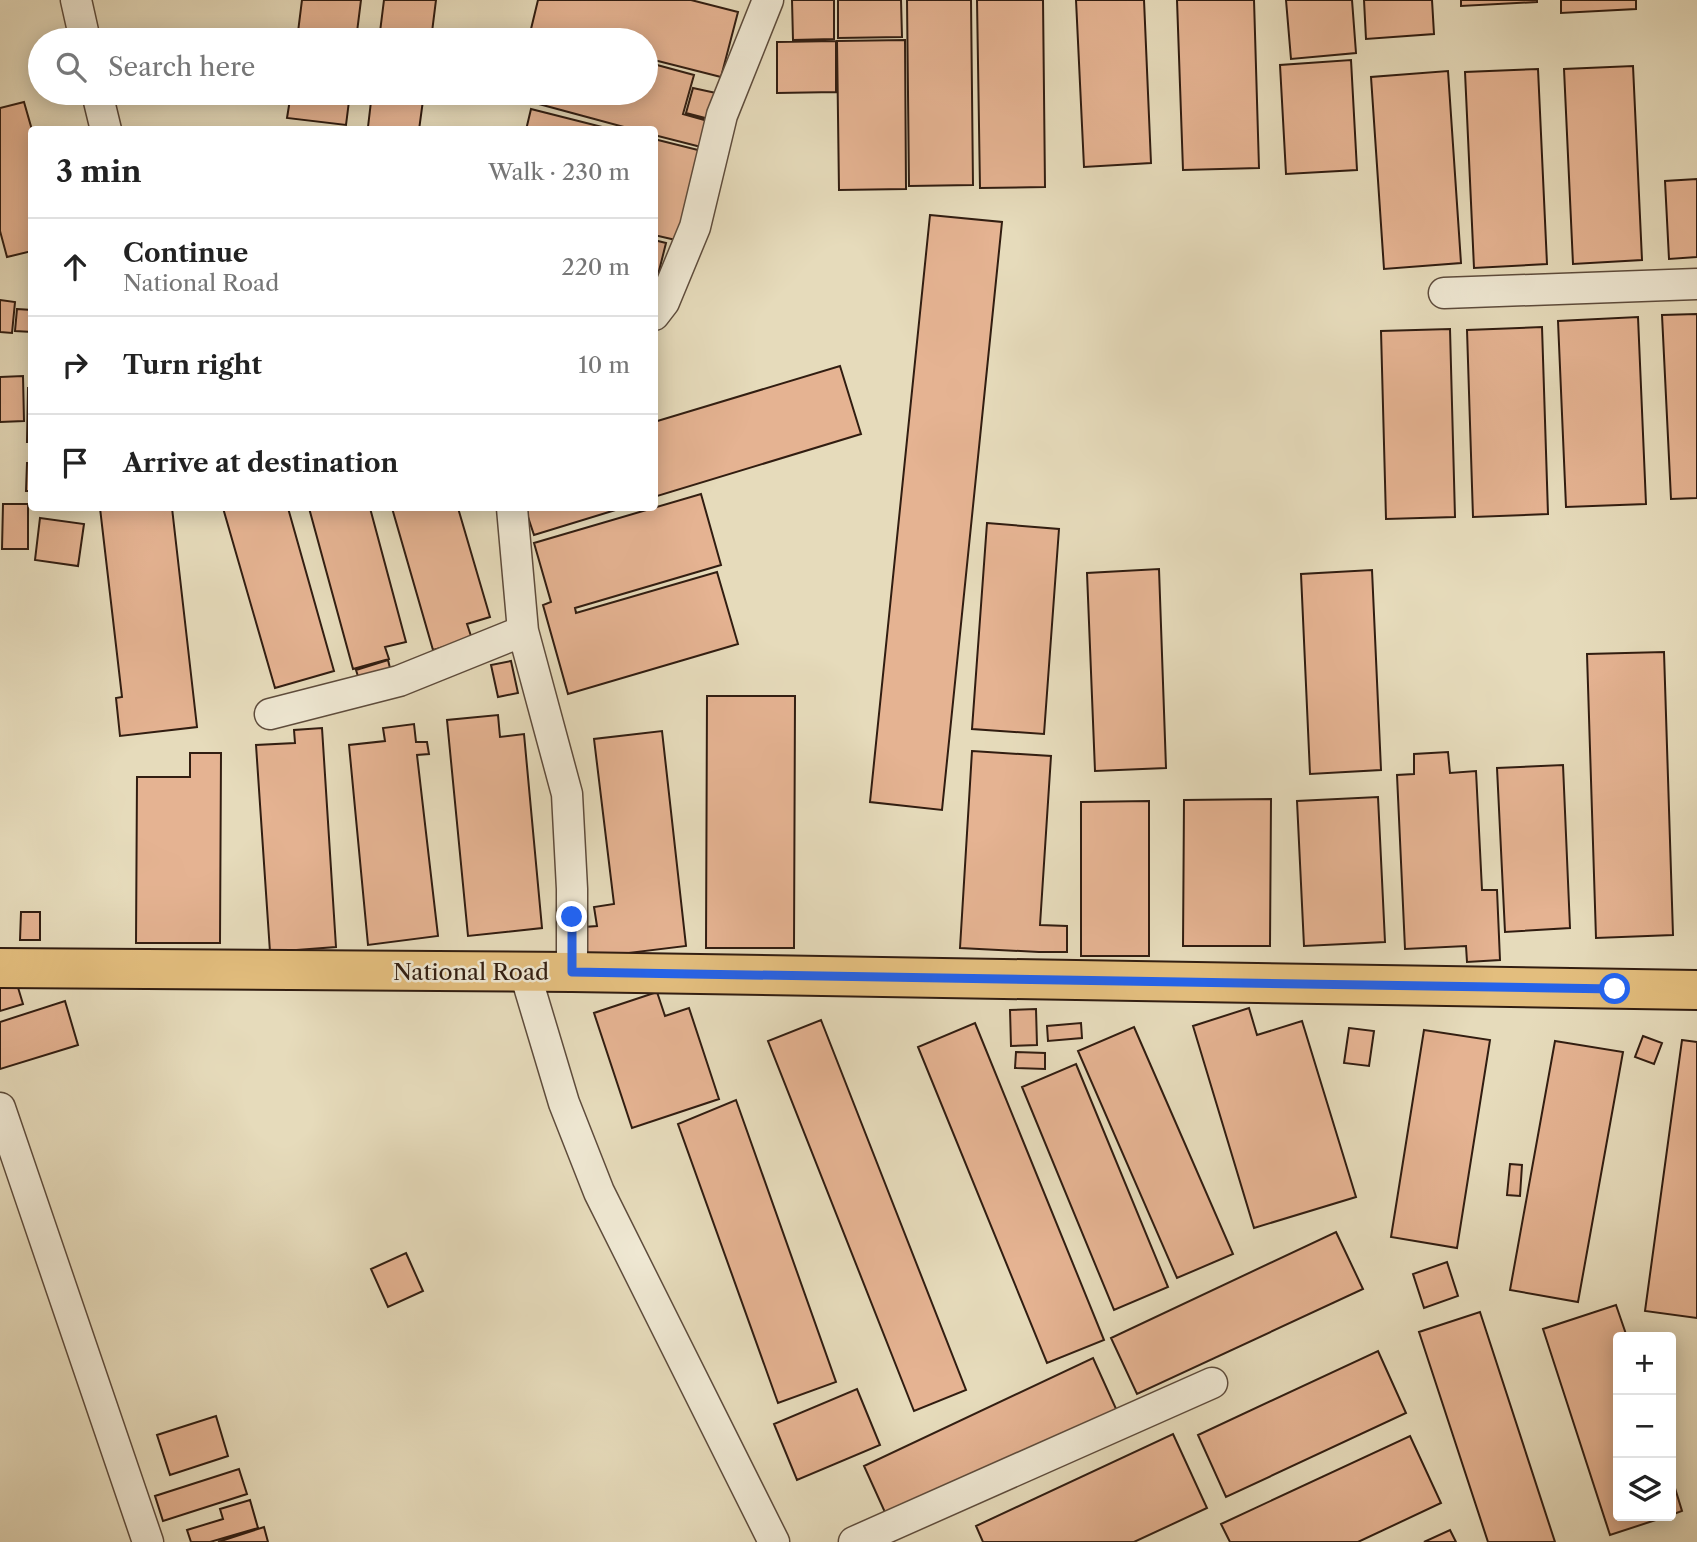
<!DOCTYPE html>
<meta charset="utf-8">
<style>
:root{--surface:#fff;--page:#f2f2f2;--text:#222;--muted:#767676;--line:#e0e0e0}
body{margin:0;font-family:"Libre Caslon Text",serif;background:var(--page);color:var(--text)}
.controls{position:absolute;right:21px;bottom:21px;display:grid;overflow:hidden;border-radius:7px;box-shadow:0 4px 18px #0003}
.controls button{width:63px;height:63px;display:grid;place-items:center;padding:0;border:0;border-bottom:2px solid var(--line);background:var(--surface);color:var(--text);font:35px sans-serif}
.stop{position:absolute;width:21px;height:21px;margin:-16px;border:5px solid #2563eb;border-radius:50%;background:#fff}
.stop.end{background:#2563eb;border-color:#fff;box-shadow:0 2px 7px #0008}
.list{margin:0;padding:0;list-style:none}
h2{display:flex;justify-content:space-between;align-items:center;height:91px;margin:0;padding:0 28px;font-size:30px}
h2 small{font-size:23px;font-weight:400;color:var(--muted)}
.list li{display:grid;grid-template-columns:46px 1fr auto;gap:21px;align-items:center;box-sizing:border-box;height:98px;padding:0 28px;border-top:2px solid var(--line)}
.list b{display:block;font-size:26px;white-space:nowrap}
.list p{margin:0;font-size:23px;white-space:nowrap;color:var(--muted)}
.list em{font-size:23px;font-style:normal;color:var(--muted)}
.icon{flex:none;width:38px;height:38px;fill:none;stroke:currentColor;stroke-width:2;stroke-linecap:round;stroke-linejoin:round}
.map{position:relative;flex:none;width:1697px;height:1542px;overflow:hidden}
.search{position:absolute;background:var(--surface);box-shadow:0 4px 18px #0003;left:28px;top:28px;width:630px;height:77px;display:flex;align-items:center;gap:18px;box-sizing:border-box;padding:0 24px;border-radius:38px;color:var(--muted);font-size:26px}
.panel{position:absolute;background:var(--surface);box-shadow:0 4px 18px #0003;left:28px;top:126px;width:630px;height:385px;border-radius:7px}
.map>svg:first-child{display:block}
</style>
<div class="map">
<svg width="1697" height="1542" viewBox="0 0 1697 1542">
<rect width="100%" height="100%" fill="#e6dbbb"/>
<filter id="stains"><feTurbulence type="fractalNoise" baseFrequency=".00286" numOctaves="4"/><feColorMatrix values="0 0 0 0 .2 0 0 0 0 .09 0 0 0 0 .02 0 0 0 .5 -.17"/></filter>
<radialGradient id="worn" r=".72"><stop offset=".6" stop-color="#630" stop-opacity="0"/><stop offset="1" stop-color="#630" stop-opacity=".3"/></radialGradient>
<path fill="#e5b392" stroke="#311d11" stroke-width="2" d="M302,0H361L356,40H297Z
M384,0H436L431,40H379Z
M538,0H691L738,12L721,77L646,58V40H576L531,29Z
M792,0H834V39L793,40Z
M838,0H901L902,37L838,38Z
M907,0H971L973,185L909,186Z
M977,0H1043L1045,187L980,188Z
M1076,0H1144L1151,163L1084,167Z
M1177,0H1254L1259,168L1183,170Z
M1286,0H1352L1356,53L1291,59Z
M1364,0H1432L1434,34L1366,39Z
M1461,0H1537V2L1461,6Z
M1561,0H1636V9L1561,13Z
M905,40L906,189L839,190L837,41Z
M836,41V92L777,93V42Z
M1351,60L1357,170L1286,174L1280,65Z
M646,62L694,75L683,114L708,121L701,147L654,135V130H635L524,100L526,93H646Z
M1633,66L1642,260L1573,264L1564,69Z
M1538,69L1547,264L1474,268L1465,72Z
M1448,71L1461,263L1384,269L1371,77Z
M693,88L716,93L709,119L686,113Z
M291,93H350L346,125L287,118Z
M372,93H424L419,130L368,127Z
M24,102L32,130V251L7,257L0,231V108Z
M531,109L614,130H526Z
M654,139L702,151L680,241L654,235Z
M1697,179V257L1669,259L1665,181Z
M930,215L1002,222L942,810L870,802Z
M654,240L666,243L658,275L654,274Z
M0,300L15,302L12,333L0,332Z
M17,309L32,310V332L15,331Z
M1697,314V498L1671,499L1662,315Z
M1638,317L1646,504L1566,507L1558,321Z
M1542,327L1548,514L1473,517L1467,330Z
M1450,329L1455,517L1386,519L1381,331Z
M840,366L861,434L654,497V422Z
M23,376L24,421L0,422V377Z
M28,388H32V442H27Z
M27,463H32V491H26Z
M701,494L721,565L575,608L576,613L717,572L738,644L568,694L543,605L551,602L534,543Z
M3,504H28V549H2Z
M100,508H172L197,727L120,736L116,698L122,697Z
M223,508H288L334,671L275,688Z
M309,508H370L406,642L385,647L389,659L353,669Z
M392,508H458L490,617L467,624L472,639L433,650Z
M525,508H622L534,535Z
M40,518L84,524L78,566L35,560Z
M987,523L1059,529L1044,734L972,729Z
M1159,569L1166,768L1095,771L1087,573Z
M1372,570L1381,770L1310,774L1301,574Z
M1664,652L1673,935L1596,938L1587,654Z
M388,660L392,676L361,686L356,670Z
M511,661L518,693L498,697L491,665Z
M707,696H795L794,948H706Z
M498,715L500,737L524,734L542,928L468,936L447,720Z
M414,724L416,742H427L429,754L417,755L438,936L368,945L349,745L385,741L383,728Z
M322,728L336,947L270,952L256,745L295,743L294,730Z
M662,731L686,946L588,958L584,927L597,926L594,907L614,904L594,739Z
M972,751L1051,756L1040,925L1067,926V952H1039L960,948Z
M1448,752L1450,773L1476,771L1482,890H1497L1500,960L1467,962L1466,946L1405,949L1397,775L1414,774V754Z
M190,753H221L220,943H136L137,777H190Z
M1563,765L1570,928L1505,932L1497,768Z
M1378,797L1385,942L1304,946L1297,801Z
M1271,799L1270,946H1183L1184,800Z
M1149,801V956H1081V802Z
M21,912H40V940H20Z
M13,971L23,1004L0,1011V975Z
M657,992L665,1016L689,1008L719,1099L632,1128L594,1013Z
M65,1001L78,1045L0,1069V1022Z
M1249,1008L1257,1035L1302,1021L1356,1197L1254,1228L1193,1026Z
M1036,1009L1037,1045L1011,1046L1010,1010Z
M821,1020L966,1390L914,1411L768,1041Z
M975,1023L1104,1340L1047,1363L918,1047Z
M1081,1023L1082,1038L1048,1041L1047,1026Z
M1134,1027L1233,1254L1177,1278L1078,1051Z
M1349,1028L1374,1031L1369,1066L1344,1063Z
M1424,1030L1490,1040L1457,1248L1391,1237Z
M1643,1036L1662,1043L1654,1064L1635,1057Z
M1682,1040L1697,1042V1318L1645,1311Z
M1555,1041L1623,1052L1578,1302L1510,1290Z
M1016,1052L1045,1053V1069L1015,1068Z
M1076,1064L1168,1287L1114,1310L1022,1087Z
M736,1100L836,1382L778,1403L678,1124Z
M1510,1164L1522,1165L1520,1196L1507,1195Z
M1336,1232L1363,1289L1137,1394L1111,1338Z
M406,1253L423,1291L388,1307L371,1269Z
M1447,1262L1458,1296L1424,1308L1413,1274Z
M1616,1305L1627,1337H1618V1516H1668L1610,1535L1543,1329Z
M1480,1312L1555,1542H1488L1419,1332Z
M1378,1351L1406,1413L1226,1497L1198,1435Z
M1093,1358L1117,1411L888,1519L864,1466Z
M857,1389L880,1445L797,1480L774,1424Z
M216,1416L228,1456L170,1475L157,1435Z
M1173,1434L1207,1508L1134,1542H983L976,1526Z
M1410,1436L1441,1503L1358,1542H1230L1221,1524Z
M239,1469L247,1494L163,1521L155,1496Z
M1671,1475L1682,1511L1671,1515Z
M250,1500L258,1528L210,1542H191L187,1530L223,1519L220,1509Z
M264,1527L268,1542H218Z
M1450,1530L1456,1542H1424Z"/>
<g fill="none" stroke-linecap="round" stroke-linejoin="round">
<defs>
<path id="minor" d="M76,0L85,40
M97,93L106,130
M1444,293L1697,284
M654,315L664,302L695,227L722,115L768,0
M512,508L523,631L567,794L572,889V972
M270,714L399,681L523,631
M525,973L564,1103L599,1192L774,1542
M0,1108L148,1542
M854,1542L1212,1383"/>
<path id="major" d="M0,968L572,972L1697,990"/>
</defs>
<use href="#minor" stroke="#5e4c3c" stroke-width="33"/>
<use href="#major" stroke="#311d11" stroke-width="42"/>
<use href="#minor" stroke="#efe8d3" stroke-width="30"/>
<use href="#major" stroke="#e3be7e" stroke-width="38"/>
</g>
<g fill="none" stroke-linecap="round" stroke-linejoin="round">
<path stroke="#2563eb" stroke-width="9" d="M572,917V972L1615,989"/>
</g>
<g text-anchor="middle" stroke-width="5" stroke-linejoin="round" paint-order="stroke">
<g font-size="23" fill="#311d11" stroke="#efe8d3">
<text x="471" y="980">National Road</text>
</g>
</g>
<rect width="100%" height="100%" filter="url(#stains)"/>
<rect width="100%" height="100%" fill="url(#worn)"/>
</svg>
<div class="controls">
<button>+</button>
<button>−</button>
<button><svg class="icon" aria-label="layers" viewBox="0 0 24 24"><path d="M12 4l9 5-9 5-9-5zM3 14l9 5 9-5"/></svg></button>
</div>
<div class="stop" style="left:1615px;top:989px"></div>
<div class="stop end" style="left:572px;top:917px"></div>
<div class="search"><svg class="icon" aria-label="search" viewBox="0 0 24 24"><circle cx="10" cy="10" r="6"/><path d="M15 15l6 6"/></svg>Search here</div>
<section class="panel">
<h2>3 min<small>Walk · 230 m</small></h2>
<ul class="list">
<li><svg class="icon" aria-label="ahead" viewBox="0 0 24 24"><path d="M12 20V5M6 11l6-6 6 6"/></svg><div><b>Continue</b><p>National Road</p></div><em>220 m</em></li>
<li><svg class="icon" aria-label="right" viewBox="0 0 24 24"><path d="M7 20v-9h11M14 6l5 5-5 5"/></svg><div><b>Turn right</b></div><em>10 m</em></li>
<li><svg class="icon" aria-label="arrive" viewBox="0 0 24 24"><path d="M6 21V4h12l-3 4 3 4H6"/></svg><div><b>Arrive at destination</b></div></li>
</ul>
</section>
</div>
